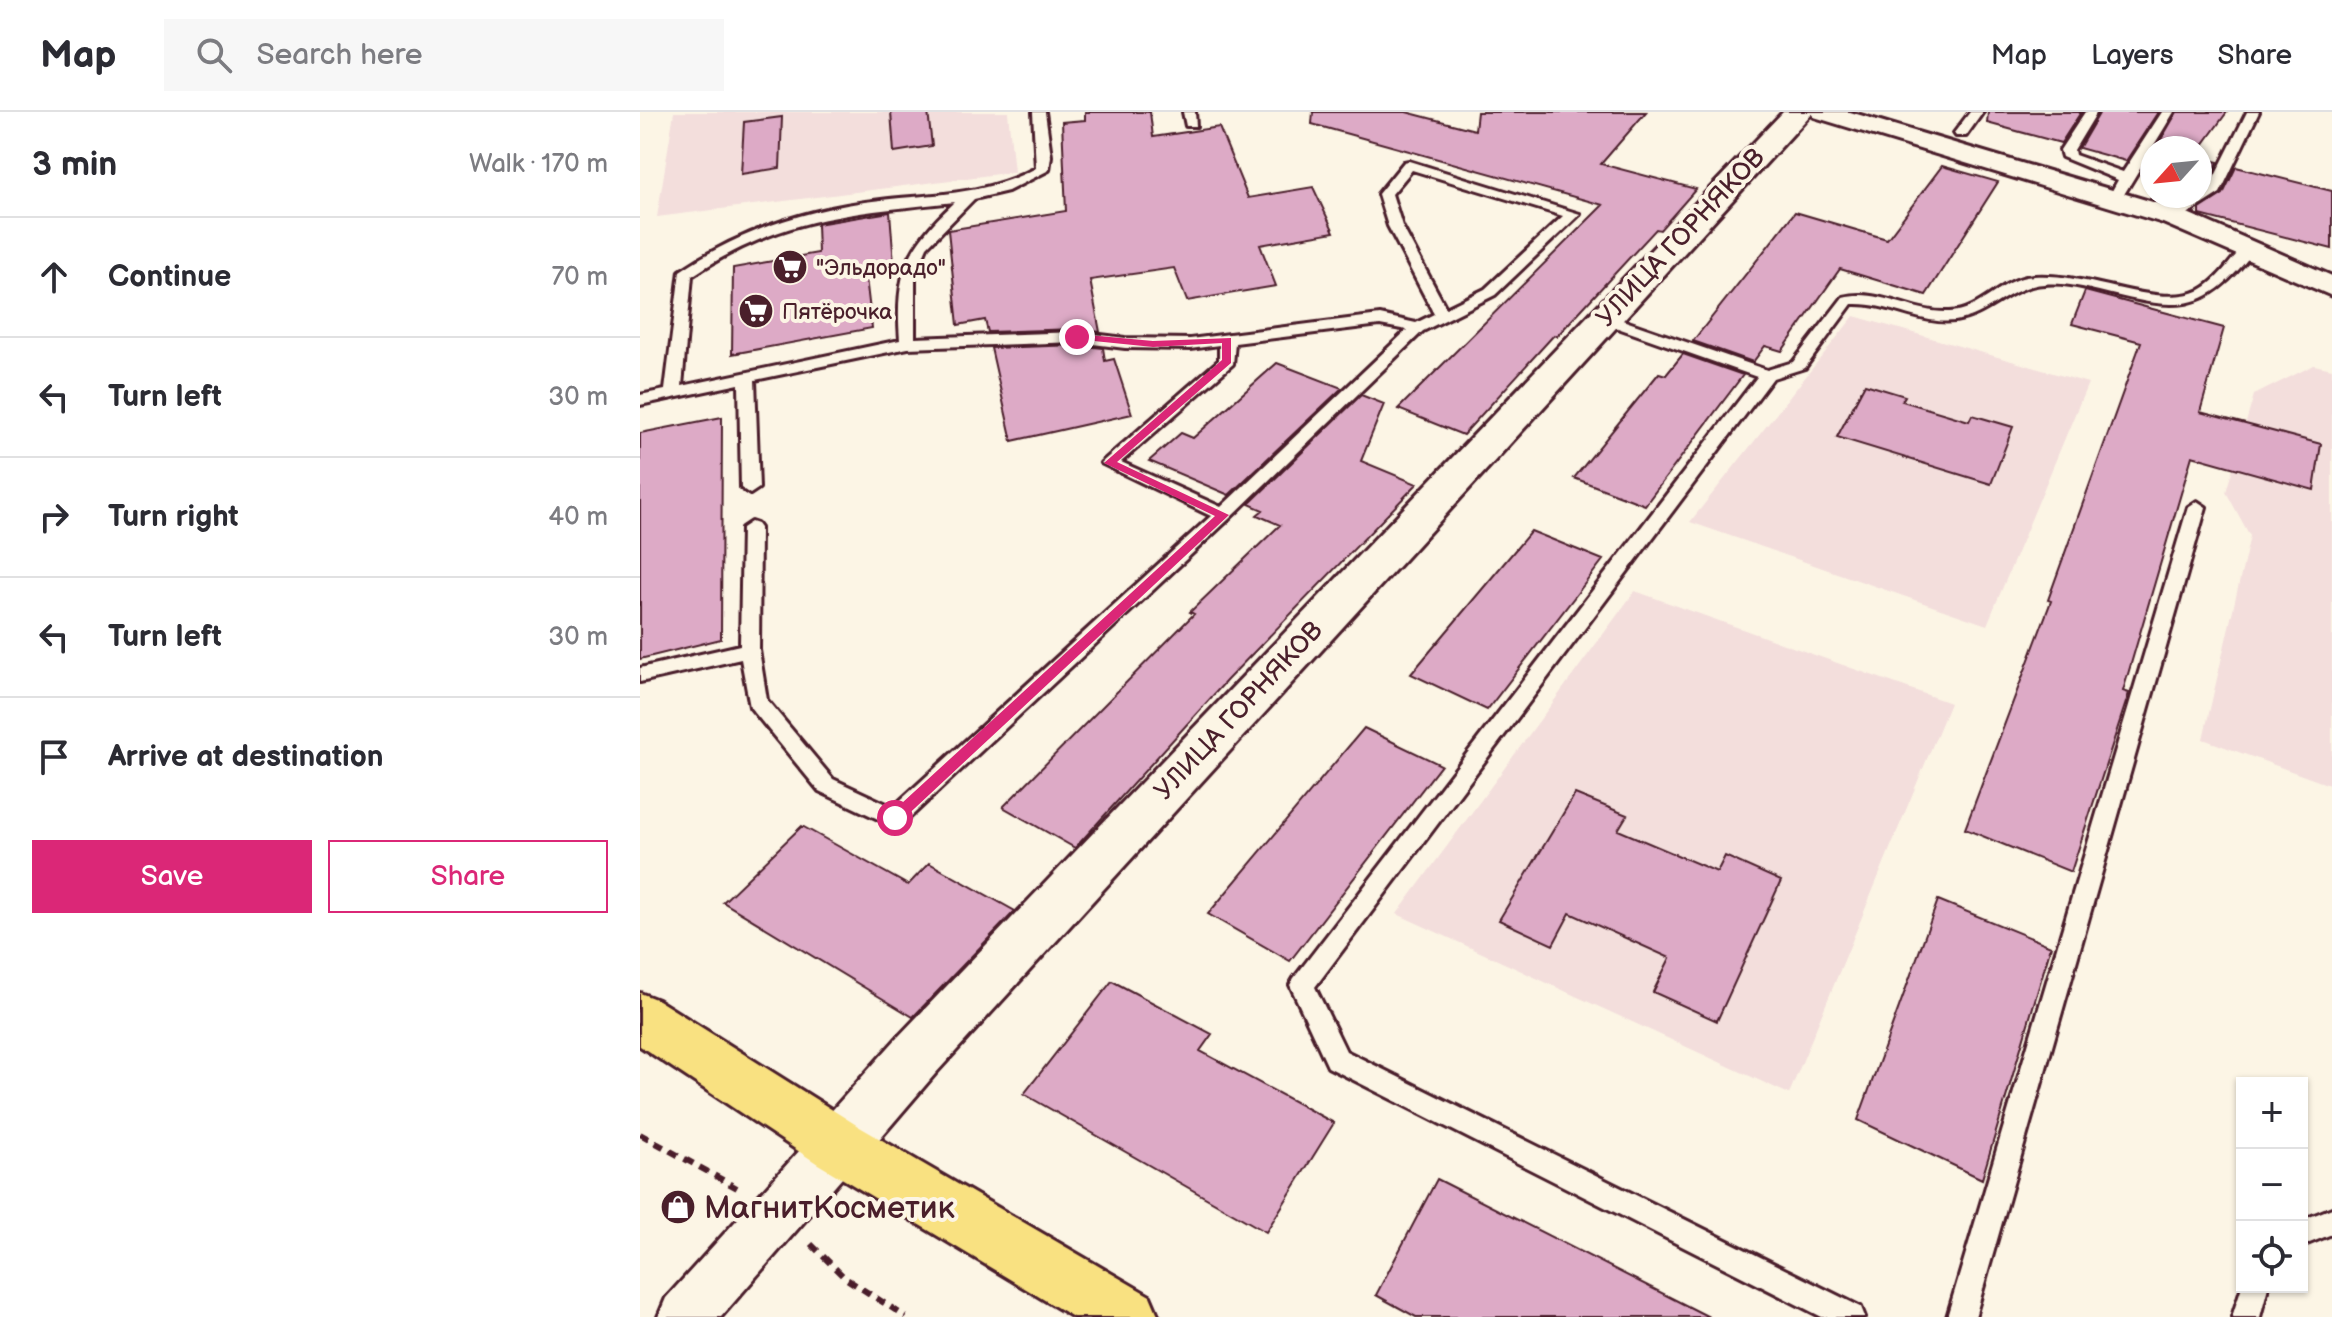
<!DOCTYPE html>
<meta charset="utf-8">
<style>
:root{--surface:#fff;--page:#f7f7f7;--text:#2b2b33;--muted:#7c7c81;--line:#e1e1e2;--accent:#db2777}
body{margin:0;font-family:"Balsamiq Sans",sans-serif;background:var(--page);color:var(--text)}
.controls{position:absolute;right:24px;bottom:24px;display:grid;overflow:hidden;border-radius:0px;box-shadow:0 2px 6px #0004}
.controls button{width:72px;height:72px;display:grid;place-items:center;padding:0;border:0;border-bottom:2px solid var(--line);background:var(--surface);color:var(--text);font:40px sans-serif}
.compass{position:absolute;left:1500px;top:24px;width:72px;height:72px;border-radius:50%;background:var(--surface);box-shadow:0 2px 6px #0004;rotate:243deg}
.stop{position:absolute;width:24px;height:24px;margin:-18px;border:6px solid #db2777;border-radius:50%;background:#fff}
.stop.end{background:#db2777;border-color:#fff;box-shadow:0 2px 8px #0008}
.list{margin:0;padding:0;list-style:none}
h2{display:flex;justify-content:space-between;align-items:center;height:104px;margin:0;padding:0 32px;font-size:34px}
h2 small{font-size:26px;font-weight:400;color:var(--muted)}
.list li{display:grid;grid-template-columns:52px 1fr auto;gap:24px;align-items:center;box-sizing:border-box;height:120px;padding:0 32px;border-top:2px solid var(--line)}
.list b{display:block;font-size:30px;white-space:nowrap}
.list em{font-size:26px;font-style:normal;color:var(--muted)}
.actions{display:flex;gap:16px;padding:24px 32px}
.actions a{flex:1;padding:18px 0;border:2px solid var(--accent);border-radius:0px;text-align:center;font-size:28px;color:var(--accent)}
.actions .main{background:var(--accent);color:#fff}
.icon{flex:none;width:44px;height:44px;fill:none;stroke:currentColor;stroke-width:2;stroke-linecap:round;stroke-linejoin:round}
.map{position:relative;flex:none;width:1692px;height:1205px;overflow:hidden}
header{display:flex;align-items:center;gap:48px;box-sizing:border-box;height:112px;padding:0 40px;background:var(--surface);border-bottom:2px solid var(--line)}
header strong{font-size:38px}
nav{display:flex;gap:44px;margin-inline-start:auto;font-size:28px}
.search{width:560px;height:72px;background:var(--page);display:flex;align-items:center;gap:20px;box-sizing:border-box;padding:0 28px;border-radius:0px;color:var(--muted);font-size:30px}
main{display:flex}
aside{flex:1;background:var(--surface)}
.map>svg:first-child{display:block}
</style>
<header>
<strong>Map</strong>
<div class="search"><svg class="icon" aria-label="search" viewBox="0 0 24 24"><circle cx="10" cy="10" r="6"/><path d="M15 15l6 6"/></svg>Search here</div>
<nav><a>Map</a><a>Layers</a><a>Share</a></nav>
</header>
<main>
<aside>
<h2>3 min<small>Walk · 170 m</small></h2>
<ul class="list">
<li><svg class="icon" aria-label="ahead" viewBox="0 0 24 24"><path d="M12 20V5M6 11l6-6 6 6"/></svg><div><b>Continue</b></div><em>70 m</em></li>
<li><svg class="icon" aria-label="left" viewBox="0 0 24 24"><path d="M17 20v-9H6M10 6l-5 5 5 5"/></svg><div><b>Turn left</b></div><em>30 m</em></li>
<li><svg class="icon" aria-label="right" viewBox="0 0 24 24"><path d="M7 20v-9h11M14 6l5 5-5 5"/></svg><div><b>Turn right</b></div><em>40 m</em></li>
<li><svg class="icon" aria-label="left" viewBox="0 0 24 24"><path d="M17 20v-9H6M10 6l-5 5 5 5"/></svg><div><b>Turn left</b></div><em>30 m</em></li>
<li><svg class="icon" aria-label="arrive" viewBox="0 0 24 24"><path d="M6 21V4h12l-3 4 3 4H6"/></svg><div><b>Arrive at destination</b></div></li>
</ul>
<div class="actions"><a class="main">Save</a><a>Share</a></div>
</aside>
<div class="map">
<svg width="1692" height="1205" viewBox="0 0 1692 1205">
<rect width="100%" height="100%" fill="#fcf5e5"/>
<filter id="ink" filterUnits="userSpaceOnUse"><feTurbulence type="fractalNoise" baseFrequency=".0125" numOctaves="2"/><feDisplacementMap in="SourceGraphic" scale="16" xChannelSelector="R" yChannelSelector="G"/><feConvolveMatrix kernelMatrix="1 2 1 2 8 2 1 2 1" color-interpolation-filters="sRGB"/></filter>
<g filter="url(#ink)">
<path fill="#f3dedc" d="M34,0H368L374,60L17,105Z
M1214,204L1448,271L1347,513L1050,410Z
M1674,253L1692,257V674L1563,627L1610,424L1586,380L1614,283Z
M995,479L1310,591L1149,982L757,802Z"/>
<path fill="#ddaac6" stroke="#4a1f2b" stroke-width="2" d="M251,0H288L292,34L254,40Z
M445,0H510L513,25L579,15L608,86L673,75L694,120L620,133L636,174L547,189L534,156L450,168L460,220L437,217L348,220L345,208L318,213L308,118L426,99L422,10L445,8Z
M673,0H766L835,18L837,0H1006L961,52L1056,77L1020,118L1016,117L917,224L914,223L823,323L758,297L963,93L672,12Z
M1348,0H1441L1421,31L1347,11Z
M1460,0H1518L1486,49L1439,36Z
M1537,0H1587L1560,37L1516,36Z
M142,5L140,56L101,62L104,10Z
M1560,46L1578,50L1567,74L1560,78Z
M1302,54L1358,70L1286,183L1200,157L1142,239L1125,234L1113,250L1053,229L1155,100L1247,127Z
M1596,55L1692,79V137L1560,103V97L1583,82Z
M250,100L254,152L225,157L232,216L92,242L93,156L178,141L177,112Z
M1445,179L1584,216L1560,300L1681,332L1674,378L1552,344L1483,579L1489,581L1431,760L1325,717L1411,489L1408,488L1501,230L1432,212Z
M437,233L463,236L465,249L474,247L492,302L372,329L351,236Z
M1043,242L1103,263L1005,393L934,366L1019,261L1026,263Z
M637,251L702,276L589,383L509,349L541,321L553,326Z
M1225,272L1265,284L1262,289L1329,309L1332,303L1373,315L1351,372L1197,325Z
M721,283L744,292L721,349L777,372L587,568L435,736L363,695L554,502L550,500L640,413L617,403L623,398L609,392Z
M82,305L81,527L0,547V321Z
M891,419L963,448L847,598L771,562Z
M724,616L801,653L650,849L568,802Z
M935,682L987,703L978,718L1077,760L1085,744L1141,769L1077,909L1013,880L1030,846L930,801L913,833L859,808Z
M162,714L268,773L289,751L375,799L273,905L83,790Z
M1298,788L1411,834L1342,1067L1218,1008Z
M472,869L572,922L560,939L694,1011L626,1120L384,982Z
M797,1067L1069,1205H776L736,1183Z"/>
<g fill="none" stroke-linecap="round" stroke-linejoin="round">
<defs>
<path id="lane" d="M393,0H405L411,44L409,58L368,79L334,87L287,135L275,163V226L437,220L485,226L550,227L740,203L776,211L794,202L748,114L738,82L764,50L769,49L940,102L855,183L783,219L589,407L263,712L255,715L179,679L110,595L101,547L0,570V556L100,533L102,416L111,410L117,412L120,416L119,538L127,588L193,667L253,695L571,404L461,351L579,248V233L550,237L485,236L437,230L268,236L115,268L119,376L110,382L101,376L99,272L0,293V283L25,278L40,159C99,119 169,96 241,88C296,82 346,83 396,56ZM772,58L923,104L845,177L806,196L762,114L752,82ZM315,90C266,136 255,161 260,228L42,274L52,164C141,104 214,101 315,90ZM740,213L767,218L581,395L481,350L593,252L595,231Z
M543,0H555L556,14H546Z
M1330,0H1343L1326,24H1316L1314,21Z
M1445,0H1457L1434,38L1435,43L1483,60L1522,0H1534L1480,89L1468,86L1478,68L1422,45L1420,38Z
M1607,0H1619L1580,81L1538,108H1528V102L1569,76Z
M1608,134L1615,138C1563,205 1536,198 1459,179C1442,175 1422,170 1404,172C1370,174 1349,204 1315,209C1280,213 1248,190 1212,192L1165,256L1133,266L675,875L706,939L1221,1195L1225,1205H1182L688,955L650,873L654,866L1117,265L958,209V203H968L1127,258L1153,250L1203,185C1240,176 1273,202 1310,200C1339,199 1358,171 1386,165C1440,156 1517,199 1560,178C1577,169 1590,149 1603,135Z
M1557,389L1566,395L1335,1205H1307L1548,395Z
M1692,1096V1122L1662,1134V1108Z
M1602,1174L1628,1175L1620,1205H1592Z"/>
<path id="street" d="M1170,0H1210L1543,99L1692,164V184L1523,111L1174,5Z
M198,1008L216,1016L223,1033L216,1050L81,1205H18L26,1186L180,1016Z"/>
<path id="secondary" d="M1143,0H1173L295,962L218,1052L198,1060L178,1052L170,1033L178,1014L257,926Z"/>
<path id="primary" d="M0,881L18,888L218,1014L510,1184L519,1205H433L178,1052L0,934Z"/>
</defs>
<use href="#lane" stroke="#4a1f2b" stroke-width="6"/>
<use href="#street" stroke="#4a1f2b" stroke-width="6"/>
<use href="#secondary" stroke="#4a1f2b" stroke-width="6"/>
<use href="#primary" stroke="#4a1f2b" stroke-width="6"/>
<path stroke="#4a1f2b" stroke-width="6" stroke-dasharray="10 7" stroke-linecap="butt" d="M0,1022L97,1076
M171,1132L205,1166L266,1205"/>
<use href="#lane" fill="#fcf5e5" fill-rule="evenodd"/>
<use href="#street" fill="#fcf5e5" fill-rule="evenodd"/>
<use href="#secondary" fill="#fcf5e5" fill-rule="evenodd"/>
<use href="#primary" fill="#f9e181" fill-rule="evenodd"/>
</g>
</g>
<path fill="#db2777" d="M437,222L513,229L591,226V251L477,350L589,403L260,710H250V702L575,404L464,351L582,248V231L513,235L434,227Z"/>
<defs>
<symbol id="supermarket-disc" viewBox="-11 -11 22 22"><circle r="9.5" fill="#4a1f2b" stroke="#fcf5e5"/><path d="M-6-5.5h2.5l.6 2H6L4.5 2H-2.5L-4.4-4H-6ZM-1.5 3.2a1.3 1.3 0 1 0 .1 0ZM3 3.2a1.3 1.3 0 1 0 .1 0Z" fill="#fff"/></symbol>
<symbol id="shop-disc" viewBox="-11 -11 22 22"><circle r="9.5" fill="#4a1f2b" stroke="#fcf5e5"/><path d="M-5-2.5h2.3a2.7 3.5 0 0 1 5.4 0H5L5.5 6h-11ZM-1.5-2.5h3a1.5 2.3 0 0 0-3 0Z" fill="#fff"/></symbol>
</defs>
<g fill-rule="evenodd">
<use href="#supermarket-disc" x="130" y="135" width="40" height="40"/>
<use href="#supermarket-disc" x="96" y="179" width="40" height="40"/>
<use href="#shop-disc" x="18" y="1075" width="40" height="40"/>
</g>
<g text-anchor="middle" stroke-width="8" stroke-linejoin="round" paint-order="stroke">
<g font-size="22" fill="#4a1f2b" stroke="#fcf5e5" text-anchor="start">
<text x="176" y="163">"Эльдорадо"</text>
<text x="142" y="207">Пятёрочка</text>
</g>
<g font-size="26" fill="#4a1f2b" stroke="#fcf5e5">
<text transform="translate(1040 125) rotate(-47)" y="9">УЛИЦА ГОРНЯКОВ</text>
<text transform="translate(598 598) rotate(-47)" y="9">УЛИЦА ГОРНЯКОВ</text>
</g>
<g font-size="32" fill="#4a1f2b" stroke="#fcf5e5" text-anchor="start">
<text x="64" y="1106">МагнитКосметик</text>
</g>
</g>
</svg>
<div class="controls">
<button>+</button>
<button>−</button>
<button><svg class="icon" aria-label="locate" viewBox="0 0 24 24"><circle cx="12" cy="12" r="6"/><path d="M12 2v4M12 18v4M2 12h4M18 12h4"/></svg></button>
</div>
<svg class="compass" viewBox="-18 -18 36 36"><path d="M0-13l5 13h-10z" fill="#e53935"/><path d="M0 13l5-13h-10z" fill="#7c7c81"/></svg>
<div class="stop" style="left:255px;top:706px"></div>
<div class="stop end" style="left:437px;top:225px"></div>
</div>
</main>
